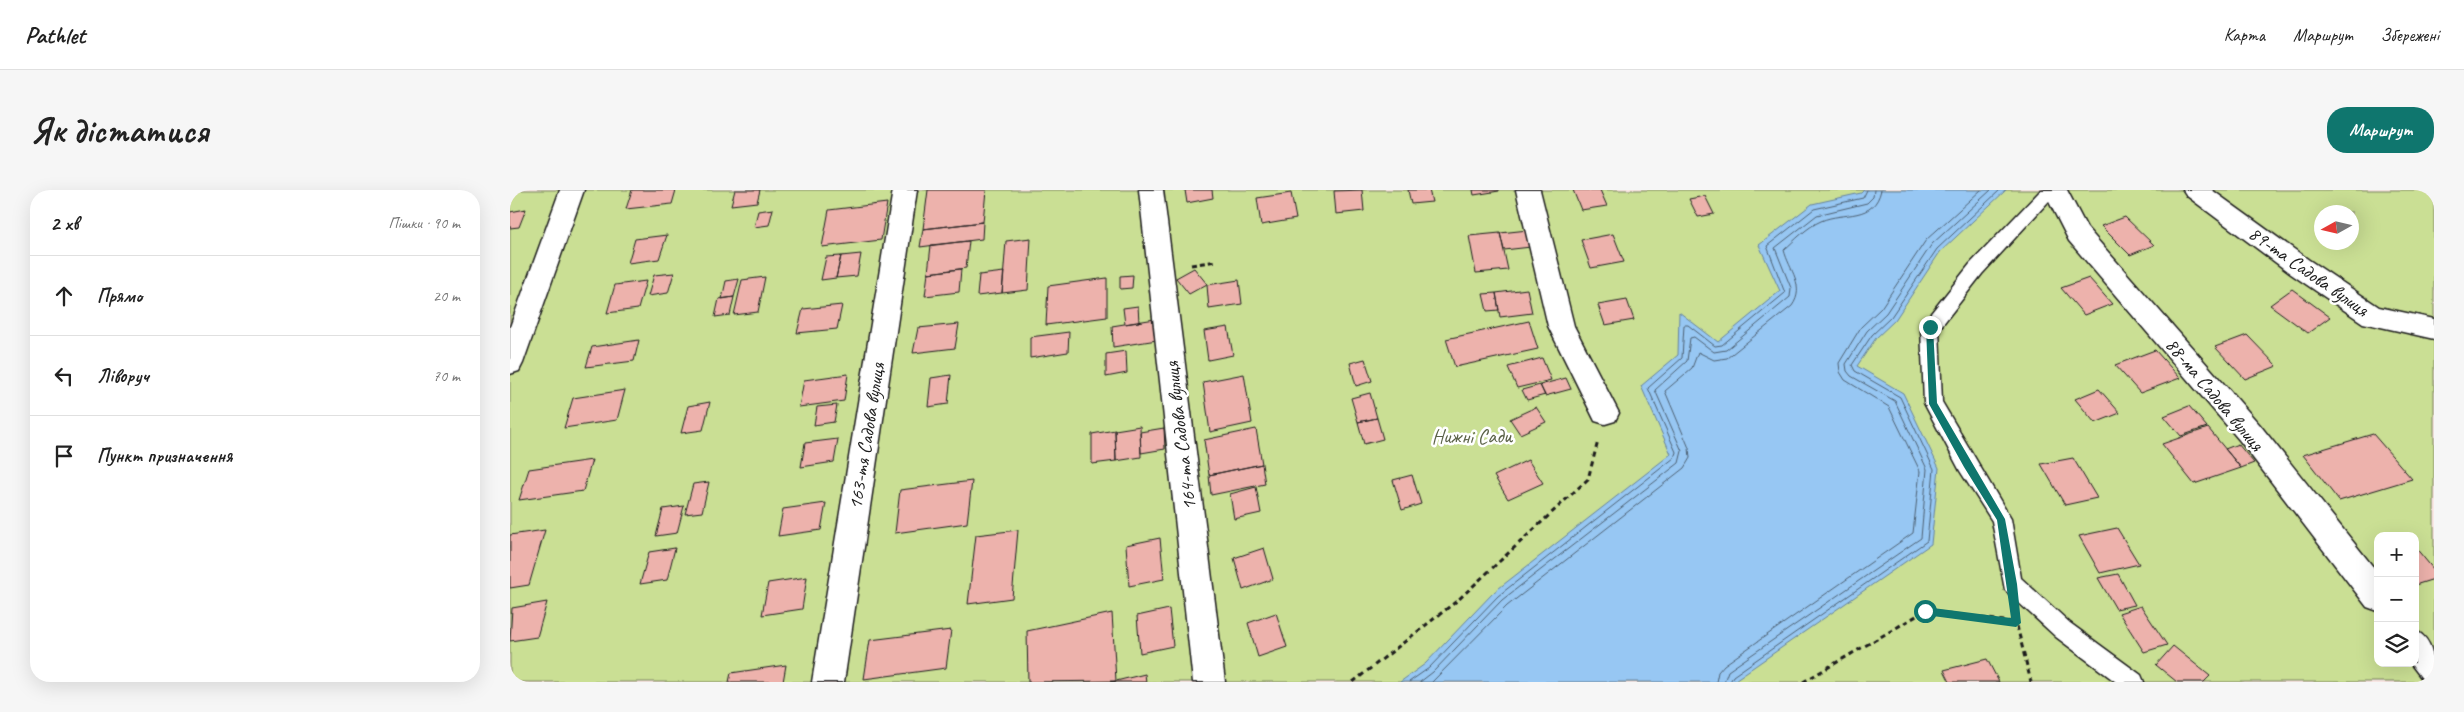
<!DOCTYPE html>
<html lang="uk">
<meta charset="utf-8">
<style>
:root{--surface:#fff;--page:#f6f6f6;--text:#222;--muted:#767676;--line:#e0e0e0;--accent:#0f766e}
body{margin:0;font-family:Caveat,sans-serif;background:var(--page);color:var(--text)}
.controls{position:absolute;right:15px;bottom:15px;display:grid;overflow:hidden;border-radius:10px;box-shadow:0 5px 20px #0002}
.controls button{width:45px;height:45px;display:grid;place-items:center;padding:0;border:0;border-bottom:1px solid var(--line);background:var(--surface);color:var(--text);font:25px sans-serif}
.compass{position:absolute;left:1804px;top:15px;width:45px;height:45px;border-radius:50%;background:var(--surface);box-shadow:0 5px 20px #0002;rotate:262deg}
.stop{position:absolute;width:15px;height:15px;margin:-11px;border:4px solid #0f766e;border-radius:50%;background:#fff}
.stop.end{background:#0f766e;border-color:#fff;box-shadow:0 1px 5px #0008}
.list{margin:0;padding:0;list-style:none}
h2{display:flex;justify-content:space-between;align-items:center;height:65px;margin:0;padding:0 20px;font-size:21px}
h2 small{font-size:16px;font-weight:400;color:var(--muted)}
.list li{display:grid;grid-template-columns:32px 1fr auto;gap:15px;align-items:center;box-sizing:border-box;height:80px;padding:0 20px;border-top:1px solid var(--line)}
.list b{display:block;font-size:19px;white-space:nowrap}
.list em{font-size:16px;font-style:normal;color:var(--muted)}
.icon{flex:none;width:28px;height:28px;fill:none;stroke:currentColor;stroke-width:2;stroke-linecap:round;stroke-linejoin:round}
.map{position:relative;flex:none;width:1924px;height:492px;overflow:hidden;border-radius:20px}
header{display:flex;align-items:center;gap:30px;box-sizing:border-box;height:70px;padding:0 25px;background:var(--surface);border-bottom:1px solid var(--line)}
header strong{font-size:24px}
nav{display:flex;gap:28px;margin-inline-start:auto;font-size:18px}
.intro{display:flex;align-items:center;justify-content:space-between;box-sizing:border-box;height:120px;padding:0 30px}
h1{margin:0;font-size:35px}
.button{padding:12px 22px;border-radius:20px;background:var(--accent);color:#fff;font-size:18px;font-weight:700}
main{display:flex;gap:30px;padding:0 30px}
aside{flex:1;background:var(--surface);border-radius:20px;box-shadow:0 5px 20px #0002}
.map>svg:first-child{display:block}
</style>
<header>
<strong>Pathlet</strong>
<nav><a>Карта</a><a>Маршрут</a><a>Збережені</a></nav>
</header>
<div class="intro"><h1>Як дістатися</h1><a class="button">Маршрут</a></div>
<main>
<aside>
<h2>2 хв<small>Пішки · 90 m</small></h2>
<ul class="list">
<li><svg class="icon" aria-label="ahead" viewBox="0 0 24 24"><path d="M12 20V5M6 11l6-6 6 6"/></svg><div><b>Прямо</b></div><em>20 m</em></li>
<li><svg class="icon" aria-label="left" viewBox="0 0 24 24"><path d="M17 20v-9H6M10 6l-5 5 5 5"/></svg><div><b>Ліворуч</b></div><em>70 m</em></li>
<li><svg class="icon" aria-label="arrive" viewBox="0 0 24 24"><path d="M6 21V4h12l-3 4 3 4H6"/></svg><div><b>Пункт призначення</b></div></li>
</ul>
</aside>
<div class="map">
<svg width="1924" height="492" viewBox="0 0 1924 492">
<rect width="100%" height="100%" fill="#fae8e6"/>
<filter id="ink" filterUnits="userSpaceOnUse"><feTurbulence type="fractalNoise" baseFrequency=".02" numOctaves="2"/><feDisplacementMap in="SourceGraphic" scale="10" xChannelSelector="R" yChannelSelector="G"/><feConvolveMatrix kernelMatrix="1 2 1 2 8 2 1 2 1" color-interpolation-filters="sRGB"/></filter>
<g filter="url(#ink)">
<path fill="#cadf94" stroke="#737e58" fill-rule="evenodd" d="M0,0H1924V492H0ZM1812,22H1842V52H1812ZM1868,346H1905V473H1868Z"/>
<path fill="#97c7f3" stroke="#66839d" d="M1354,0H1496L1430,62L1385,130L1366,148L1347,176L1393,203L1429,278L1421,354L1222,492H890L915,474L984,402L1161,264L1131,196L1168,165L1169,122L1208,152L1270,101L1249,55L1302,14L1351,3Z"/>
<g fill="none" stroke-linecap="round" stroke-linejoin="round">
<path stroke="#4d6072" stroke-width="1" d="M899,492L919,478L988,406L1164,268L1166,262L1138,198L1172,168L1174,135H1178L1205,156L1212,155L1275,103L1257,56L1304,19L1353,8L1357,0
M910,492L923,482L992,410L1169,273L1172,261L1145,200L1177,171L1180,148L1184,147L1204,162L1216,160L1280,107L1281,98L1265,58L1307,25L1357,13L1363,7L1364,0
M922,492L997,416L1174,278L1180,268L1179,258L1155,201L1182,178L1188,162L1204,170L1217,168L1282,116C1296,96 1279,80 1274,60C1285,50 1297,37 1311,31C1334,21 1364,32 1371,0
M1206,492L1208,482L1214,475L1403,343L1410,281L1379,217L1335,190L1330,182L1329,173L1351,137L1371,118L1416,50L1471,0
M1214,492L1218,481L1411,348L1417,279L1385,211L1341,186L1337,181L1336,174L1357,141L1376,123L1422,54L1481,0
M1220,492L1223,486L1417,351L1424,279L1390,207L1345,181L1342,175L1362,145L1381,127L1427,59L1490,0"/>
</g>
<path fill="#edb2ac" stroke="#1c1c1c" d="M122,0H166L162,14L116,19Z
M225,0H250L247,12L221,15Z
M418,0H476L473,32L413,39Z
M675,0H702L703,8L677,13Z
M852,0L854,21L826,24L824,1Z
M898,0H919L922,12L901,14Z
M963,0H989V1L964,5Z
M1063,0H1090L1097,16L1071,20Z
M781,3L786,29L751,35L747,8Z
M1195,6L1204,24L1188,27L1179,9Z
M377,13L371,50L312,57L319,20Z
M16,19L9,37L0,38V22Z
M263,19L259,35L244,37L248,21Z
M1615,27L1644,55L1620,65L1591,36Z
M473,32L472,49L410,57L413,39Z
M1018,40L1021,57L994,60L990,43Z
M990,43L998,80L966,83L959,46Z
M1103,44L1114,72L1081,78L1071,50Z
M157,45L149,69L118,73L125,49Z
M521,48L518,100L492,103L496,51Z
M459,51L456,78L418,83L421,55Z
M351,64L347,86L326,88L331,66Z
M331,66L326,88L311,90L316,67Z
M684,78L697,94L679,104L666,88Z
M451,79L449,102L415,106L418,83Z
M494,82L492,103L467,106L469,85Z
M164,83L158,103L138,106L144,85Z
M623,85L622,98L610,99V86Z
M255,87L248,122L224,125L232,90Z
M597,88V127L536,135L538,96Z
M1579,88L1602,114L1574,125L1551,98Z
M229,89L224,107L212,109L216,91Z
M729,90L732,114L699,119L697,95Z
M136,91L128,119L97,123L105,95Z
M1017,99L1022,123L990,127L986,103Z
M1782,99L1820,127L1798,143L1760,115Z
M986,103L989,120L977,121L973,104Z
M224,107L220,125L205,127L209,109Z
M1117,110L1124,130L1095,135L1088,115Z
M332,115L327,139L287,143L293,119Z
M628,116L629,132L615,134L613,118Z
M645,129L647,150L603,157L602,136Z
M1019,131L1028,159L945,177L936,149Z
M449,134L445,158L403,163L408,138Z
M718,137L723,165L698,170L694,141Z
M559,142L558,162L520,168V147Z
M1737,145L1767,176L1735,189L1705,157Z
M129,150L124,171L76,177L82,157Z
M1645,160L1670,188L1630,203L1605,175Z
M616,161L617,183L596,187V164Z
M1032,168L1041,190L1007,198L998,177Z
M855,169L862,191L846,196L840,173Z
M338,184L334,211L289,217L294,190Z
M734,184L742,233L700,242L693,192Z
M441,185L438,214L418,217L421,188Z
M1056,188L1061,199L1035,206L1030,195Z
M1030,195L1035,205L1017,210L1012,200Z
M1589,199L1610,223L1585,233L1565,209Z
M115,200L107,230L54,238L63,208Z
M860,203L867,228L848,232L841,208Z
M200,212L193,240L171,243L178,216Z
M327,215L324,232L304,235L307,217Z
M1679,216L1697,237L1671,246L1654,226Z
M1026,217L1036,232L1010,244L1000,229Z
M867,228L873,249L854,254L848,232Z
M630,236L631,267L606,271L605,240Z
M654,238L655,259L631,263L630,242Z
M1698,238L1731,278L1684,294L1652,254Z
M746,239L752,274L699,285L694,250Z
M605,240L606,271L582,274V244Z
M1863,244L1902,289L1829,311L1793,265Z
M328,249L324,272L291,277L295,253Z
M1728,254L1744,273L1731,278L1715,259Z
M1563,268L1587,308L1555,315L1531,274Z
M82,270L73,301L9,310L19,279Z
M1018,270L1033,293L998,309L984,286Z
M752,274L755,294L701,305L699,285Z
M902,285L911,314L892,320L883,290Z
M462,291L457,333L385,343L390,300Z
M199,292L192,322L175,324L183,294Z
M746,297L751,323L724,329L720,304Z
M316,313L311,340L268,346L273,319Z
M174,316L167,343L146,346L153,319Z
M1607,338L1629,374L1590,383L1569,346Z
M35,340L19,395L0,398V345Z
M508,340L502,408L458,414L466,345Z
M650,348L654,389L619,396L616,355Z
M1905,357L1924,380V389L1905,395Z
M165,358L157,390L130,394L139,362Z
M754,358L763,389L733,400L724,368Z
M1608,384L1625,415L1606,419L1588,388Z
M297,387L292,419L252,425L258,393Z
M37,412L27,447L0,451L2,418Z
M1631,416L1657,455L1634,462L1609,423Z
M659,419L663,456L630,463L627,426Z
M602,423L606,491L518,492L517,441Z
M766,423L777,457L748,467L738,433Z
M441,440L436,478L354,489L360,450Z
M1663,456L1700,486L1694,492H1667L1646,475Z
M1477,469L1489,492H1440L1434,480Z
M276,475L273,492H219L221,483Z
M635,484L636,492H600L606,491Z"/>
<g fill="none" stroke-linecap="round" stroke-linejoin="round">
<defs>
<path id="service" d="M1531,0H1549L1472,84L1429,139L1432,212L1501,329L1511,388L1560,433L1631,485L1634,492H1606L1546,447L1495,400L1482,331L1450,281L1414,213L1411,137L1414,132L1460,74Z"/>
<path id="minor" d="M50,0H74L13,173L9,181L0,184V137Z
M383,0H407L334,492H302Z
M629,0H653L715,492H683Z
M1006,0H1030L1064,136L1109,223L1105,231L1095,234L1085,231L1038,136Z
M1533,0H1557L1577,38L1750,235L1868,383V421L1857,417L1730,251L1559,51Z
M1673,0H1702L1799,70L1869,117L1924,129V149L1853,133L1781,84L1677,6Z
M1905,440C1924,450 1924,469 1924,492L1913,490L1900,473H1905Z"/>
</defs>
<use href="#service" stroke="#1c1c1c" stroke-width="3"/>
<use href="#minor" stroke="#1c1c1c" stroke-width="3"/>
<path stroke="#1c1c1c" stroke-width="3" stroke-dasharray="5 4" stroke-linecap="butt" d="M681,75L706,71
M1507,436L1521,492
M843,492L948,410L1078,289L1088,251
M1293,492L1415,421L1502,432"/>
<use href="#service" fill="#fff" fill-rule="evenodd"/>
<use href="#minor" fill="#fff" fill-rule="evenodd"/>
</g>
</g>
<path fill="#0f766e" d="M1420,134L1423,137L1427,213L1495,329L1507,394L1511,433L1506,437L1415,425L1411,421L1415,417L1501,428L1487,330L1454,277L1419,214L1416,137Z"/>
<g text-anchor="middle" stroke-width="5" stroke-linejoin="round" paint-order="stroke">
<g font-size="20" fill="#1c1c1c" stroke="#fff">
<text transform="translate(1799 81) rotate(35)" y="7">89-та Садова вулиця</text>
<text transform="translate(1705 204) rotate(50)" y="7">88-ма Садова вулиця</text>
<text transform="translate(356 246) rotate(-81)" y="7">163-тя Садова вулиця</text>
<text transform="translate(670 246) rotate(-97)" y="7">164-та Садова вулиця</text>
</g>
<g font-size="20" fill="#596046" stroke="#fff">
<text x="962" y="253">Нижні Сади</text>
</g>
</g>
</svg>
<div class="controls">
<button>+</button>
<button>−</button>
<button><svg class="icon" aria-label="layers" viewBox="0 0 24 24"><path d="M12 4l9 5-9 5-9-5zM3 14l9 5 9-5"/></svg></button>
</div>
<svg class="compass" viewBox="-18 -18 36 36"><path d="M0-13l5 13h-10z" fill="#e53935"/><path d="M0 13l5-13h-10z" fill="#767676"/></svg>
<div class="stop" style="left:1415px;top:421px"></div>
<div class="stop end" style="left:1420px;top:137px"></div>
</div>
</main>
